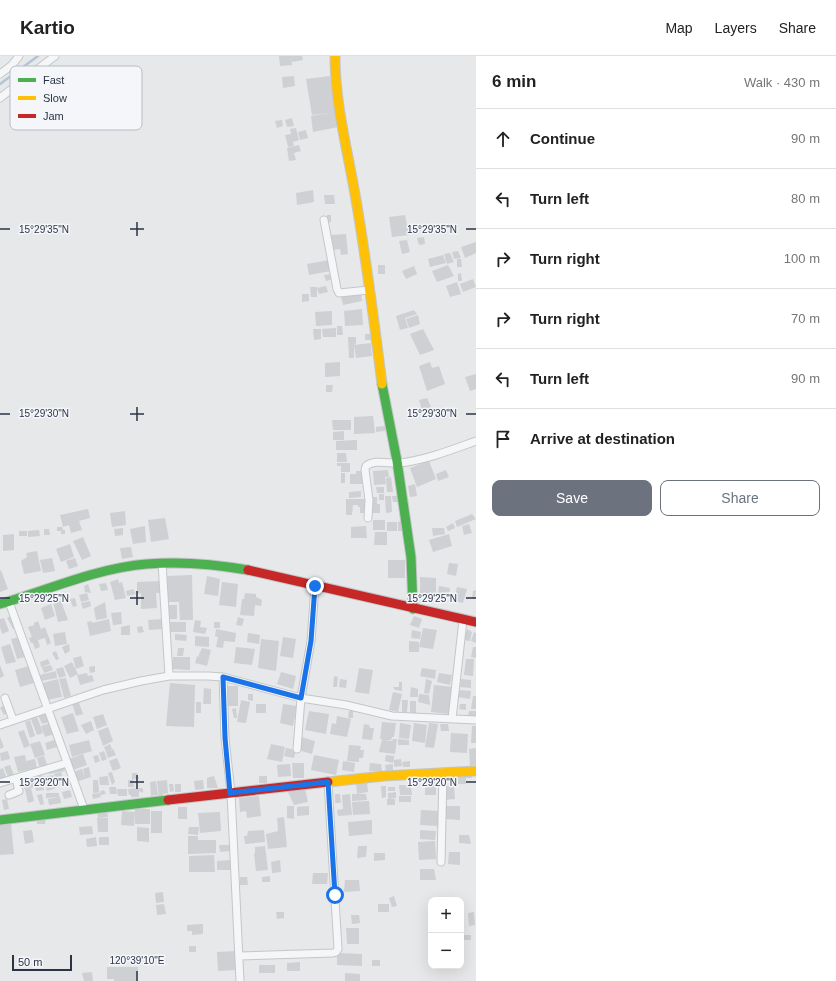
<!DOCTYPE html>
<meta charset="utf-8">
<style>
:root{--surface:#fff;--page:#f6f6f6;--text:#222;--muted:#767676;--line:#e0e0e0;--accent:#6c737f}
body{margin:0;font-family:Helvetica,sans-serif;background:var(--page);color:var(--text)}
.controls{position:absolute;right:12px;bottom:12px;display:grid;overflow:hidden;border-radius:8px;box-shadow:0 4px 16px #0002}
.controls button{width:36px;height:36px;display:grid;place-items:center;padding:0;border:0;border-bottom:1px solid var(--line);background:var(--surface);color:var(--text);font:20px sans-serif}
.scale{position:absolute;left:12px;bottom:10px;width:60px;box-sizing:border-box;padding-left:4px;border:2px solid #2b3445;border-top:0;font-size:11px;line-height:14px;white-space:nowrap;color:#2b3445;-webkit-text-stroke:3px #f4f6f9;paint-order:stroke}
.stop{position:absolute;width:12px;height:12px;margin:-9px;border:3px solid #1a73e8;border-radius:50%;background:#fff}
.stop.end{background:#1a73e8;border-color:#fff;box-shadow:0 1px 4px #0008}
.list{margin:0;padding:0;list-style:none}
h2{display:flex;justify-content:space-between;align-items:center;height:52px;margin:0;padding:0 16px;font-size:17px}
h2 small{font-size:13px;font-weight:400;color:var(--muted)}
.list li{display:grid;grid-template-columns:26px 1fr auto;gap:12px;align-items:center;box-sizing:border-box;height:60px;padding:0 16px;border-top:1px solid var(--line)}
.list b{display:block;font-size:15px;white-space:nowrap}
.list em{font-size:13px;font-style:normal;color:var(--muted)}
.actions{display:flex;gap:8px;padding:12px 16px}
.actions a{flex:1;padding:9px 0;border:1px solid var(--accent);border-radius:8px;text-align:center;font-size:14px;color:var(--accent)}
.actions .main{background:var(--accent);color:#fff}
.icon{flex:none;width:22px;height:22px;fill:none;stroke:currentColor;stroke-width:2;stroke-linecap:round;stroke-linejoin:round}
.map{position:relative;flex:none;width:476px;height:925px;overflow:hidden}
header{display:flex;align-items:center;gap:24px;box-sizing:border-box;height:56px;padding:0 20px;background:var(--surface);border-bottom:1px solid var(--line)}
header strong{font-size:19px}
nav{display:flex;gap:22px;margin-inline-start:auto;font-size:14px}
main{display:flex}
aside{flex:1;background:var(--surface)}
.map>svg:first-child{display:block}
</style>
<header>
<strong>Kartio</strong>
<nav><a>Map</a><a>Layers</a><a>Share</a></nav>
</header>
<main>
<div class="map">
<svg width="476" height="925" viewBox="0 0 476 925">
<rect width="100%" height="100%" fill="#e6e8ea"/>
<g fill="none" stroke-linecap="round" stroke-linejoin="round">
<path stroke="#b4c4d5" stroke-width="2.5" d="M0,28L38,0"/>
</g>
<path fill="#ced0d3" d="M279,0H291L292,9L280,10Z
M291,0H302L303,4L292,6Z
M294,20L295,30L283,32L282,21Z
M330,20L338,71L313,76L311,60L328,57L312,59L306,23Z
M292,62L294,70L287,71L285,64Z
M282,64L283,70L277,72L275,65Z
M296,72L299,84L293,86L294,90L288,91L285,79L291,78L290,73Z
M306,74L308,82L300,84L298,76Z
M299,89L301,95L294,97L296,104L289,105L287,92Z
M313,134L314,146L297,149L296,137Z
M324,139H334L335,148H325Z
M327,159H331V166H327Z
M405,159L409,179L392,181L389,161Z
M346,178L348,198L341,199L340,193L332,194L331,179Z
M424,181L425,188L419,189L417,182Z
M407,184L410,196L402,198L399,185Z
M476,186V197L465,202L461,191Z
M458,195L461,202L454,203L452,196Z
M450,197L454,206L447,208L444,198Z
M443,199L446,207L430,211L428,203Z
M457,203H461L462,211H457Z
M329,204L331,215L309,219L307,208Z
M378,209H385V218H378Z
M448,209L454,220L437,226L432,215Z
M414,210L417,218L406,223L402,215Z
M461,217L462,225H458V218Z
M332,218L333,223L326,225L324,219Z
M473,223L476,231L463,236L460,228Z
M457,226L461,238L450,241L446,230Z
M326,230L328,236L319,238L317,232Z
M310,231H317V241H311Z
M361,237L362,245L343,249L341,241Z
M302,238H309V245L302,246Z
M362,253L363,269L345,270L344,255Z
M414,254L417,258L405,262L408,272L400,274L396,260Z
M332,255V269L316,270L315,256Z
M418,259L420,268L409,272L406,263Z
M337,270H342L343,279H337Z
M336,272V281H323L322,273Z
M313,273H321V283L314,284Z
M423,273L434,294L420,299L410,278Z
M365,278H373V284H365Z
M348,281H356V288L354,289V302H349Z
M371,287L372,300L356,302L354,289Z
M340,306V320L325,321V307Z
M430,306L432,312L439,310L445,328L427,335L419,310Z
M476,318V333L470,335L465,321Z
M326,329H333L332,336H326Z
M427,342L431,351L422,354L419,344Z
M373,360L375,377L354,378V361Z
M332,364H351V374H333Z
M385,370V375L376,376V371Z
M344,375V384H333V376Z
M357,384V394H336V385Z
M337,397H346L347,406H337Z
M429,405L436,423L417,431L410,412Z
M337,407H350V416H341V410H337Z
M388,414L389,421H385L386,428L374,429L373,415Z
M446,414L449,421L438,425L436,418Z
M356,415H363V428H350V418H356Z
M341,417H345V427H341Z
M391,421L393,436H387L386,422Z
M415,428L417,440L410,441L408,430Z
M376,431H384V437H377Z
M361,435V441L349,442V436Z
M379,438H384V444H379Z
M385,440H391L392,456L386,457Z
M392,440H400V446H393Z
M372,441H377V448H380V457H372Z
M346,443H366V457H360V451H358V449H353L352,459H346Z
M88,453L90,462L79,465L82,474L71,477L69,469L63,471L60,459Z
M125,455L126,469L112,471L110,457Z
M472,458L476,463L457,471L455,465Z
M165,462L169,483L151,486L148,464Z
M373,464H385V474H373Z
M402,465V475H398V466Z
M387,466H397V475H387Z
M453,467L455,472L448,475L446,471Z
M469,468L472,477L464,479L462,470Z
M145,470L146,486L133,488L130,473Z
M366,470L367,482H351V471Z
M57,471H62L63,474H65V478H61V475H57Z
M123,472V479L115,480L114,473Z
M432,472H444L445,478L433,480Z
M44,473H49L50,479H44Z
M39,474L40,480L28,481V475Z
M19,475H27V480H19Z
M375,476H387V489H374Z
M14,478V494L3,495V479Z
M449,478L452,490L433,496L429,484Z
M83,481L91,500L82,504L73,485Z
M70,488L74,501L61,506L56,493Z
M131,491L133,501L122,503L120,492Z
M37,495L41,515L24,518L21,505L27,501L26,497Z
M52,502L55,515L43,517L40,504Z
M75,502L78,510L69,513L66,505Z
M388,504H405V522H388Z
M449,507L458,508L456,520L447,518Z
M1,514L8,533L0,536V515Z
M192,519L193,564H180L179,546H168L167,520Z
M207,520L220,523L218,540L204,538Z
M420,521L436,522V538H420Z
M118,523L119,527L122,526L126,542L115,544L110,526Z
M161,525V537H156L157,552L141,553V537L137,538V526Z
M222,526L238,528L236,551L219,549Z
M106,527L108,534L101,535L99,528Z
M88,528L91,537L85,536L84,530Z
M439,530L450,532L449,542L437,541Z
M457,531L467,533L463,547L454,545Z
M133,533L136,538L127,540L126,535Z
M476,534L475,543H472L473,535Z
M87,537L89,544L81,546L79,539Z
M245,537L256,538V541L262,544L261,550L255,549L254,560L240,559L242,543H244Z
M75,542L77,550L73,551L70,543Z
M61,545L68,564L58,566L53,546Z
M90,545L91,550L83,553L81,547Z
M105,546L107,562L96,564L94,552Z
M51,548L55,560L45,564L41,552Z
M168,549H177V563H168Z
M121,556L122,568L113,569L111,557Z
M11,560L17,571L13,573L7,562Z
M414,560L422,563L419,572L410,569Z
M238,561L244,563L242,570L236,569Z
M4,562L9,575L2,578L0,571V563Z
M109,563L111,575L90,580L87,566L92,565V567Z
M163,563L164,573L149,574L148,564Z
M195,564L201,565L200,571L207,572L205,578L193,576Z
M38,565L41,573L45,571L51,587L47,589L45,582L38,584L40,591L35,593L33,587H31L29,582L32,581L28,571L34,569V567Z
M170,566H186V576H170Z
M214,566H220V572H214Z
M130,569V579H121V571Z
M142,570L144,576L138,577L137,571Z
M423,572L437,574L433,593L419,591Z
M216,573L236,577L235,586L224,585L223,592L216,591L218,581L215,580Z
M467,573L472,576L470,585L464,584Z
M412,574L421,576L420,583L411,582Z
M65,576L67,588L55,590L53,578Z
M474,576L476,577V587L471,585Z
M248,577L260,579L259,588L247,586Z
M175,578L187,579L186,585L175,584Z
M195,580L209,581V591L195,590Z
M19,581L25,601L17,603L11,583Z
M283,581L296,583L293,602L280,600Z
M261,583L279,585L276,615L258,612Z
M409,585L419,586V596H409Z
M10,588L16,606L6,608L1,591Z
M69,588L70,595L65,598L62,591Z
M236,591L255,593L252,609L234,607Z
M473,591H476V602L471,601Z
M178,592H184L183,600H177Z
M202,592L211,594L207,610L195,607L197,600L199,601V598Z
M56,595L59,603L56,604L52,597Z
M81,600L84,610L76,613L73,602Z
M173,601H190V614L172,613Z
M48,603L50,608L41,611L40,606Z
M466,603H474L473,620L464,619Z
M72,606L78,618L70,622L64,610L68,608L69,609L68,608Z
M0,609L4,620L0,622Z
M51,609L53,614L44,617L42,611Z
M29,610L34,627L20,631L15,614Z
M95,610V616L90,617L89,611Z
M63,611L66,620L59,622L56,613Z
M359,612L373,614L369,638L355,636Z
M422,612L436,614L435,623L420,620Z
M56,615L57,622L41,625L40,619Z
M281,616L296,620L293,633L277,628Z
M87,617L88,620L92,619L94,625L80,629L77,619Z
M439,617L452,619L450,629L437,626Z
M334,620L338,621L337,631H333Z
M66,622L71,640L64,642L59,623Z
M58,623L62,641L47,644L43,627Z
M340,623L347,624L346,632L339,631Z
M426,623L432,625L429,638L424,637Z
M461,623L471,624V632L460,631Z
M399,626H402V635L395,634L393,631H399Z
M170,627L195,629L194,671L166,670Z
M434,629L453,631L450,658L431,656Z
M228,630H238V650H228Z
M411,631L418,633V641H410Z
M204,632L211,633V648H203Z
M458,634L471,635L470,643L457,641Z
M393,636L402,638L398,656L389,654Z
M248,638H253V645L248,644Z
M419,638L429,639L430,649L418,646Z
M473,640H476V653H471Z
M78,644L83,658L76,660L72,647Z
M241,644L250,646L246,667L237,666Z
M402,644H408L407,656H402Z
M410,645H416V657H410Z
M196,646H201V657H196Z
M256,648H266V657H256Z
M283,648L297,650L293,670L280,667Z
M460,648H466V654L459,653Z
M4,649L8,657L4,659L0,652Z
M236,652L237,662H234L232,653Z
M309,655L329,658L326,678L305,674Z
M349,655H353V662H348Z
M469,655H476V662L468,660Z
M47,656L50,666L42,668L38,659Z
M73,657L79,675L67,678L61,661Z
M103,658L107,669L97,673L93,661Z
M337,660L351,663L347,681L330,678L332,667L336,668Z
M37,661L43,677L37,679L31,663Z
M30,664L35,680L30,682L25,666Z
M91,665L94,674L86,678L81,669Z
M382,666L396,667L394,681H392L391,684H384L392,685L393,683H397L395,698L379,696L382,683H380Z
M50,667L54,678L45,681L41,670Z
M400,667L411,669L409,683L399,682Z
M414,667L427,669L425,687L412,685Z
M429,667L438,668L434,692L425,691Z
M364,668L369,669L370,672H374L372,684L362,683Z
M440,668H448L449,675H441Z
M472,670H476V687H471Z
M108,671L113,685L103,690L98,675Z
M24,674L30,690L24,692L18,676Z
M451,677L468,678L467,697L450,696Z
M0,681L4,691L0,693Z
M301,681L315,685L312,698L298,694Z
M398,683L409,684V689H398Z
M54,684L57,691L47,694L45,687Z
M89,684L92,695L72,701L69,689Z
M40,685L45,699L35,702L30,688Z
M110,688L112,693L106,696L104,691Z
M271,688L285,691L282,706L267,703Z
M349,689L361,690L360,694H364L363,702H359V706L347,705Z
M286,692L296,694L294,702L284,700Z
M476,692V709L470,710L469,693Z
M113,693L116,699L108,702L106,696Z
M8,695L10,703L1,705L0,697Z
M104,695L107,703L102,705L99,697Z
M83,698L87,709L73,714L69,703Z
M25,699L26,705L35,703L37,712L18,716L14,701Z
M98,699L100,705L95,707L93,700Z
M314,699L339,704L336,719L311,714Z
M386,699L394,700V704L401,703L402,710L394,711V704L393,707L385,705Z
M44,700L48,711L40,713L37,702Z
M117,702L121,712L113,715L109,705Z
M343,705L355,707L354,716L342,714Z
M410,705V711H403L402,706Z
M292,707H304V722H293Z
M370,707L381,708L382,715H369Z
M290,708L291,720L278,721L277,709Z
M393,708V714L386,715L385,709Z
M10,709L14,719L8,721L4,711Z
M64,711L65,715L49,718L48,715Z
M89,711L91,721L85,723L83,713Z
M3,712L7,723L0,726V713Z
M82,713L85,723L76,726L73,716Z
M61,716L63,723L56,724L54,718Z
M112,716L115,726L112,729L108,717Z
M42,717L44,734L36,735L34,718Z
M132,717H137L139,723H133L134,731H128V724H132Z
M472,717V722H466V728H458V718Z
M53,719L54,728L44,730L43,721Z
M108,720L109,729H100L99,721Z
M214,720L218,732H207V722Z
M259,720H267V727H259Z
M34,723L35,731L24,733L22,725Z
M93,724H98L99,736L104,734L106,738L101,739L100,736H102L93,737Z
M167,724L168,737L163,738V741L159,742L157,725Z
M203,724L204,733L195,734L194,725Z
M156,725L158,739L151,740L150,726Z
M367,726L368,736L357,738L356,727Z
M425,726H436V739H425Z
M169,728H173L174,735L170,736Z
M175,728H181V736H175Z
M55,729L56,732L47,735L46,731Z
M399,729H411L412,739H400Z
M454,729L455,743L445,744V731Z
M381,730H386V741L382,742Z
M109,731H116L117,738H110Z
M388,731H395V735H388Z
M31,732L34,745L28,747L25,733Z
M143,732V737L139,735V741H131V739H129L128,733Z
M305,732L308,746L294,749L288,736Z
M117,733H127V740H118Z
M70,734L72,741L64,743L62,736Z
M396,736V742L388,743V737Z
M46,737H59V741L46,742Z
M100,737L101,741L93,743L92,738Z
M42,738L44,748L40,749L37,739Z
M335,738H340L341,747H335Z
M350,738L352,759L338,760L337,754L343,753L342,739Z
M352,738H366L367,744L352,745Z
M259,740L261,760L247,762L246,755L240,756L239,742Z
M399,740H411V746H399Z
M60,741L61,747L49,749L48,743Z
M7,743L9,753L4,754L2,744Z
M387,743H395V749H387Z
M369,745L370,758L353,759L352,746Z
M287,750H294V763L287,762Z
M309,750V759L297,760V751Z
M445,750H460V764L445,763Z
M178,751H187V763H178Z
M135,753H150V768H135Z
M421,754L439,755L438,770L420,769Z
M107,755L108,761L98,762L97,756Z
M122,755L135,756L134,770L121,769Z
M151,755H162V777H151Z
M220,756L221,775L200,777L198,757Z
M284,761L287,791L268,793L266,778L278,775L277,762Z
M37,762H46L45,768H37Z
M97,762H108V776H98Z
M372,764V778L349,780L348,766Z
M11,768L14,798L0,799V769Z
M92,770L93,778L80,779L79,771Z
M137,771L149,772V786L137,785Z
M189,771H199L198,779L188,778Z
M32,774L34,786L25,788L23,775Z
M264,774L265,786L245,788L244,780H247L248,775Z
M420,774L436,775L435,784L420,783Z
M459,779H469L471,788L459,787Z
M188,780H198V784H216V797L188,798Z
M96,781L97,790L87,791L86,783Z
M99,781H109V789H99Z
M435,785L436,803L419,804L418,786Z
M219,789H230V795L220,796Z
M265,790L268,814L256,815L254,798L255,797V791Z
M358,790H367L366,801L357,802Z
M449,796H460V809L448,808Z
M374,797H385V804L374,805Z
M214,799L215,816H189V800Z
M230,804V814H217V805Z
M280,804L281,816L272,817L271,806Z
M420,813H434L436,824H420Z
M313,817H328L327,828H312Z
M270,820V826H262V821Z
M240,821H247L248,829H240Z
M345,824H359L360,835L344,836Z
M163,836L164,846L156,847L155,837Z
M394,840L397,850L392,851L389,842Z
M164,848L166,858L157,859L156,849Z
M378,848H389V856H378Z
M276,856H284V862L277,863Z
M474,856L475,869L469,870L468,857Z
M351,859H359L360,867L352,868Z
M203,868V878L192,879V875H187V869Z
M346,872H359V888H347Z
M464,879H471V884H464Z
M189,890H196V896H189Z
M237,895L238,914L218,915L217,896Z
M337,897L362,898V910L337,909Z
M372,904H380V910H372Z
M300,906V915H287V907Z
M259,909H275V917H259Z
M107,911H138V925H114V923H107Z
M92,916L93,925H84L82,917Z
M345,917L360,918V925H345Z"/>
<g fill="none" stroke-linecap="round" stroke-linejoin="round">
<defs>
<path id="street" d="M0,18L12,9L19,0
M0,42L55,0
M324,164L337,233L339,237L369,234
M368,462L369,444L365,414L366,410C375,403 389,408 399,407C426,404 451,394 476,385
M162,507L169,620
M9,546L84,753
M223,621L225,682L231,737L240,925
M5,642L13,664
M452,663L463,564
M0,669L103,634L141,625L169,620H208L223,621L301,642L346,649L392,660L476,664
M297,693L301,642L311,585L315,530
M0,727L67,707
M9,739L19,735L16,723
M441,806L443,716
M239,900L333,897L336,896L338,893L328,726"/>
<path id="fast" d="M382,328L397,405L411,501L413,553
M0,548C48,534 97,512 147,508C181,505 214,508 248,514
M0,764L168,744"/>
<path id="slow" d="M335,0C335,47 347,92 355,138C366,201 374,264 382,328
M328,726L384,720L476,715"/>
<path id="jam" d="M248,514L476,566
M168,744L328,726"/>
</defs>
<use href="#street" stroke="#c4c6c8" stroke-width="9"/>
<use href="#fast" stroke="#c4c6c8" stroke-width="11"/>
<use href="#slow" stroke="#c4c6c8" stroke-width="11"/>
<use href="#jam" stroke="#c4c6c8" stroke-width="11"/>
<use href="#street" stroke="#f5f6f7" stroke-width="7"/>
<use href="#fast" stroke="#4caf50" stroke-width="9"/>
<use href="#slow" stroke="#ffc107" stroke-width="9"/>
<use href="#jam" stroke="#c62828" stroke-width="9"/>
</g>
<g fill="none" stroke-linecap="round" stroke-linejoin="round">
<path stroke="#1a73e8" stroke-width="5" d="M315,530L311,585L301,642L223,621L225,682L230,737L328,726L335,839"/>
</g>
<path fill="none" stroke="#2b3445" stroke-width="1.5" d="M137,166V180M0,173H10M130,173H144M466,173H476M137,351V365M0,358H10M130,358H144M466,358H476M137,535V549M0,542H10M130,542H144M466,542H476M137,719V733M0,726H10M130,726H144M466,726H476M137,915V925"/>
<rect x="10" y="10" width="132" height="64" rx="6" fill="#f4f6f9" stroke="#b8bcc3" stroke-width="1"/>
<rect x="18" y="22" width="18" height="4" fill="#4caf50"/>
<rect x="18" y="40" width="18" height="4" fill="#ffc107"/>
<rect x="18" y="58" width="18" height="4" fill="#c62828"/>
<g font-size="11" fill="#2b3445">
<text x="43" y="28">Fast</text>
<text x="43" y="46">Slow</text>
<text x="43" y="64">Jam</text>
</g>
<g font-size="10" text-anchor="middle" fill="#2b3445" stroke="#f4f6f9" stroke-width="3" stroke-linejoin="round" paint-order="stroke">
<text x="44" y="177">15°29'35"N</text>
<text x="432" y="177">15°29'35"N</text>
<text x="44" y="361">15°29'30"N</text>
<text x="432" y="361">15°29'30"N</text>
<text x="44" y="546">15°29'25"N</text>
<text x="432" y="546">15°29'25"N</text>
<text x="44" y="730">15°29'20"N</text>
<text x="432" y="730">15°29'20"N</text>
<text x="137" y="908">120°39'10"E</text>
</g>
</svg>
<div class="controls">
<button>+</button>
<button>−</button>
</div>
<div class="scale">50 m</div>
<div class="stop" style="left:335px;top:839px"></div>
<div class="stop end" style="left:315px;top:530px"></div>
</div>
<aside>
<h2>6 min<small>Walk · 430 m</small></h2>
<ul class="list">
<li><svg class="icon" aria-label="ahead" viewBox="0 0 24 24"><path d="M12 20V5M6 11l6-6 6 6"/></svg><div><b>Continue</b></div><em>90 m</em></li>
<li><svg class="icon" aria-label="left" viewBox="0 0 24 24"><path d="M17 20v-9H6M10 6l-5 5 5 5"/></svg><div><b>Turn left</b></div><em>80 m</em></li>
<li><svg class="icon" aria-label="right" viewBox="0 0 24 24"><path d="M7 20v-9h11M14 6l5 5-5 5"/></svg><div><b>Turn right</b></div><em>100 m</em></li>
<li><svg class="icon" aria-label="right" viewBox="0 0 24 24"><path d="M7 20v-9h11M14 6l5 5-5 5"/></svg><div><b>Turn right</b></div><em>70 m</em></li>
<li><svg class="icon" aria-label="left" viewBox="0 0 24 24"><path d="M17 20v-9H6M10 6l-5 5 5 5"/></svg><div><b>Turn left</b></div><em>90 m</em></li>
<li><svg class="icon" aria-label="arrive" viewBox="0 0 24 24"><path d="M6 21V4h12l-3 4 3 4H6"/></svg><div><b>Arrive at destination</b></div></li>
</ul>
<div class="actions"><a class="main">Save</a><a>Share</a></div>
</aside>
</main>
